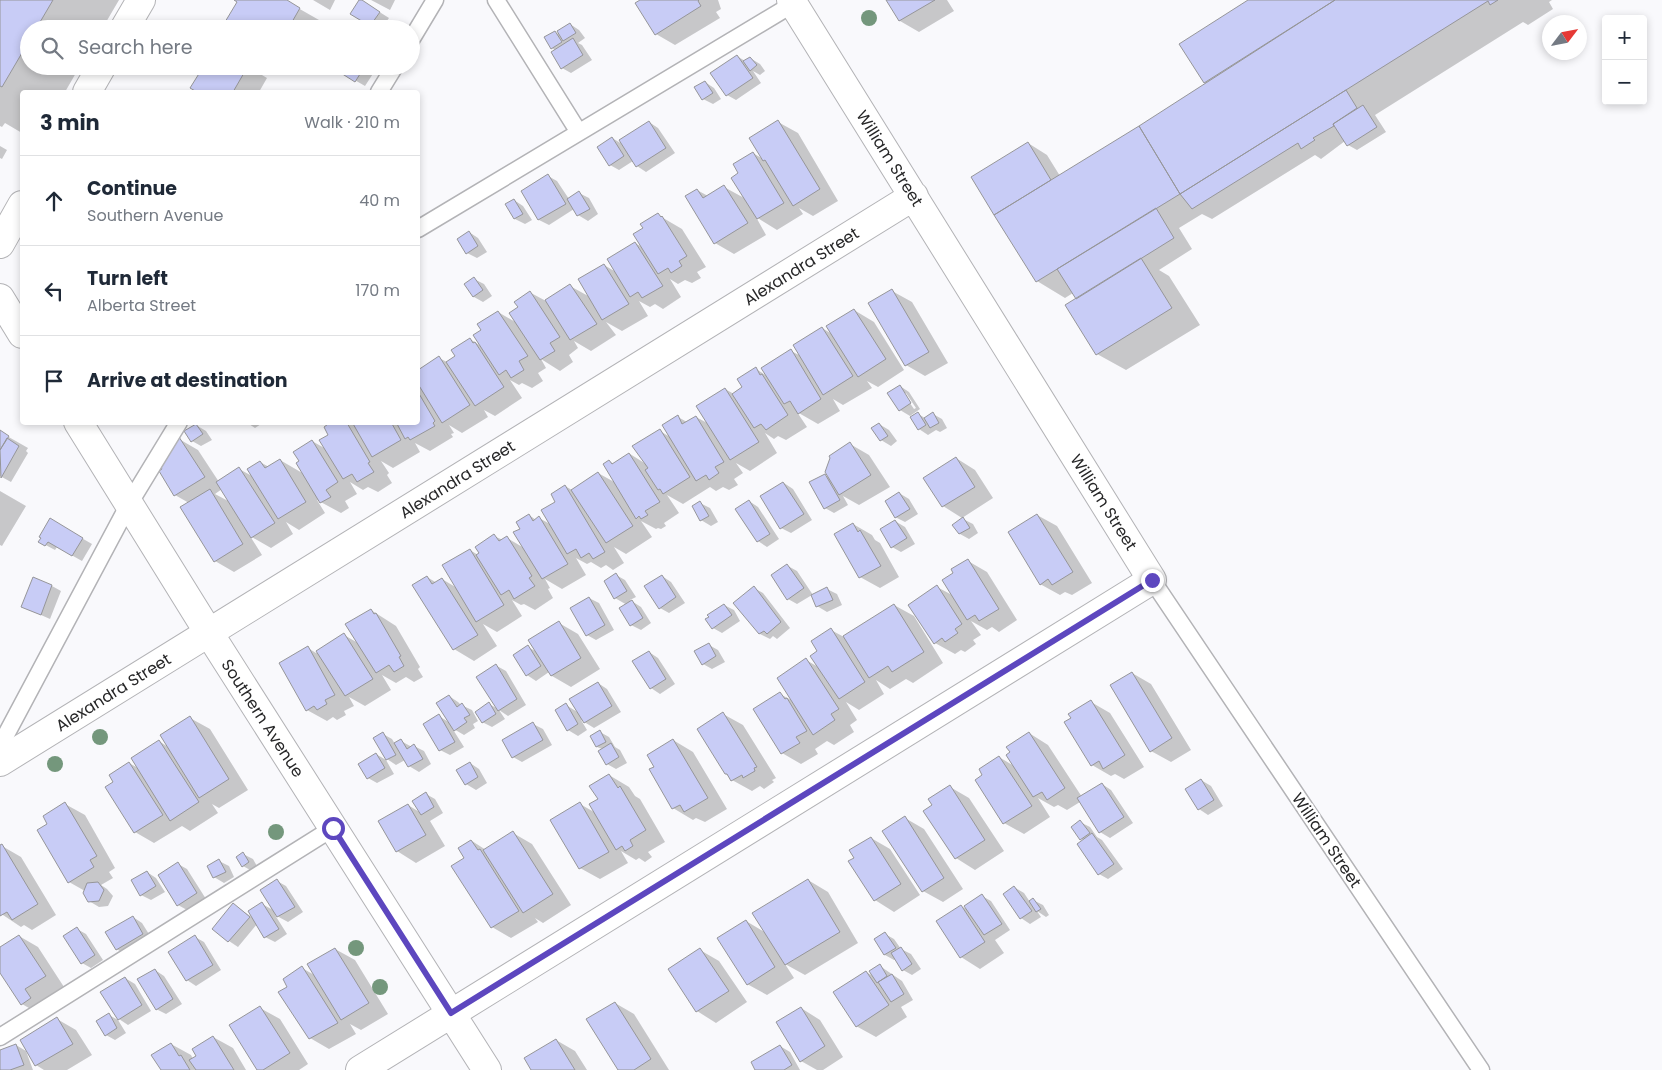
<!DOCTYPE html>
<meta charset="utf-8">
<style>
:root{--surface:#fff;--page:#f2f2f3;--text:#1f2937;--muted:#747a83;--line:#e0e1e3}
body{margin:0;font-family:Poppins,sans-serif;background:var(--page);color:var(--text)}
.controls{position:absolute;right:15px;top:15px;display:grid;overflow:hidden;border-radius:5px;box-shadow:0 2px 8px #0003}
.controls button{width:45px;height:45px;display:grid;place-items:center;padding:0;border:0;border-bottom:1px solid var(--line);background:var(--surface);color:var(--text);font:25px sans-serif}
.compass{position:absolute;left:1542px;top:15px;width:45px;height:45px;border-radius:50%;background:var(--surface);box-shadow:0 2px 8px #0003;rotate:58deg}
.stop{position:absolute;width:15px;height:15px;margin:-11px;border:4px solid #5d47bf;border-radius:50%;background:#fff}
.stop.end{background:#5d47bf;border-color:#fff;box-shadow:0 1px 5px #0008}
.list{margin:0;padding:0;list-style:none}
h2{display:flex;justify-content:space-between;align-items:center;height:65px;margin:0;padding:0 20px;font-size:21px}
h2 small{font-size:16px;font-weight:400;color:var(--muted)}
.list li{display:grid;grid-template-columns:32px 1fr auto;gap:15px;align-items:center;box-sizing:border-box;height:90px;padding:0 20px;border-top:1px solid var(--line)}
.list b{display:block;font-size:19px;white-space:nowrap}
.list p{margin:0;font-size:16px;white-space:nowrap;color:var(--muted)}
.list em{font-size:16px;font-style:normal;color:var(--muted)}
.icon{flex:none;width:28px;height:28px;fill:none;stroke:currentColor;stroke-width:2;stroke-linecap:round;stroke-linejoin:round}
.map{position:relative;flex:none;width:1662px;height:1070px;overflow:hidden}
.search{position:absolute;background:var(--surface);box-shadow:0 2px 8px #0003;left:20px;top:20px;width:400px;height:55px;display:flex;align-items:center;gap:12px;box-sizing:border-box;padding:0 18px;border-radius:28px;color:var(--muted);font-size:19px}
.panel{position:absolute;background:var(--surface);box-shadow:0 2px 8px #0003;left:20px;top:90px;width:400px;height:335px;border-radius:5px}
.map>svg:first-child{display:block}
</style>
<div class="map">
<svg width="1662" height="1070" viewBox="0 0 1662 1070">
<rect width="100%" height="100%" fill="#f9f9fc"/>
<path fill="#0003" fill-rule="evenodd" d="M0,0H119L102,29H29V66H80L65,92H22V133L5,123L2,127L0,126Z
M236,0H284L319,20L314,29H239V1Z
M313,0H335L330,10Z
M371,0H395L390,10Z
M643,0H718L721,9L716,12L720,18L675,45L656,34Z
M887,0H947L954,11L919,32L900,21Z
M1251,0H1552L1549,2L1553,9L1528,25L1523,22L1375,115L1386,132L1357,150L1348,145L1345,141L1321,159L1315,155L1212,219L1202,214L1179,228L1192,249L1159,270L1169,276L1200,325L1126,370L1097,354L1078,299L1073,293L1065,298L1037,281L973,177L1028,143L1047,155L1060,176L1139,127L1205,84L1181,44Z
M370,6L389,18L381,29H377L352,13Z
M570,24L579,30L585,38L578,43L582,45L592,60L571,73L562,68L556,51L552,48L555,32L562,36Z
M737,56L745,61L750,58L760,64L765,71L760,75L753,71L761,83L736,100L727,95Z
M247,66L267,78L259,92H199L192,88L201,71Z
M335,66H378L365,86L334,68Z
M705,82L714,88L721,99L713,104L703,99Z
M649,122L658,128L675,153L646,172L637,166L633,161L619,170L610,165L612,138L624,145Z
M778,122L798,133L838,201L813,216L799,208L803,214L777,230L756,217L766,235L734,254L715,243L697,190L708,196L724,187L746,199L740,174L753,153L763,159Z
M0,146L7,150L2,159L0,158Z
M548,176L557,181L569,199L579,193L589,198L598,214L588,221L578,215L574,209L549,225L539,220L522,191Z
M514,200L523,206L532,220L525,224L515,219L507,204Z
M658,215L682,229L706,267L697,272L701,278L692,283L685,280L678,284L670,279L681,297L663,309L655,304L650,307L639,301L648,316L622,331L606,322L616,335L591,351L574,341L578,348L569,355L573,362L560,371L541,359L546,368L538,373L543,381L532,388L522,383L519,385L510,380L522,398L495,416L484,410L488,417L462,433L449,425L454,433L451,434L453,437L430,451L415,443L420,452L393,468L381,461L389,473L387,475L392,483L378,492L368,487L363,490L350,482L357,494L345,501L349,508L341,513L317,500L325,513L299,530L286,522L293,534L271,548L250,536L262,555L234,572L215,561L189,503L175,495L163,469L179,439L198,450L219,482L239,469L254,477L260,462L269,467L280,460L304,474L312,441L326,449L334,422H349L355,426L353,422H418V384L419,385L418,382V371L439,358L447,362L457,356L470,339L481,346L482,331L498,312L517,323L519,307L531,293L546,301L570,286L590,297L604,265L616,272L635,243L644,248V228ZM222,489L230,502L215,494Z
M469,232L478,238L487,252L477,258L467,253Z
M474,279L484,284L492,296L483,302L474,297Z
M892,291L912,302L948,363L925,376L906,365Z
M854,310L874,322L904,370L878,387L867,381L872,388L843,405L833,399L840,411L818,424L797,412L807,427L786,440L778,436L774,439L765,433L777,453L750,471L736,463L743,473L734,479L738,485L729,490L723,487L716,491L710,487L683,504L667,495L679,513L664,523L666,526L661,529L658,528L656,529L641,521L652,537L626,554L614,547L624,563L613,570L606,565L601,568L591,562L587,564L576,558L586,575L562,589L545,579L550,588L548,589L553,598L535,610L524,604L521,605L512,600L522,616L497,632L483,624L497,646L474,661L454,649L414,585L427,577L437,583L442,579L457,588L470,550L478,555L494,536L503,540L507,538L524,548L521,529L529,515L536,520L539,518L550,524L556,502L565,486L572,490L598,473L616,483L609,461L614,464L630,454L646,464L660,431L670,437L678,417L687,422L696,417L709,424L725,389L734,394L744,387L756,369L767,376L791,351L801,356L822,328L832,334Z
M900,386L909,392L920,409L910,416L900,410L889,393ZM903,393H906L916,408L914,409Z
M918,414L925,418L933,414L942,419L947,428L940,432L936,430L928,435L919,429Z
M246,422H264L255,428Z
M879,424L889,430L897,441L891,446L881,440Z
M196,425L206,431L212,440L201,446L192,441Z
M0,432L28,448L26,451L28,453L11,482L0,476Z
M850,444L869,455L890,487L859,505L843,496L848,505L834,513L825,508V475L829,478Z
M956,458L975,470L993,498L962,518L943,506Z
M784,483L793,489L812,520L791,533L781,528Z
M0,491L26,506L2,546L0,545Z
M899,493L909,499L918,514L905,522L895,517Z
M749,501L758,507L779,539L767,547L758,541Z
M700,503L710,508L718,522L711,526L701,520Z
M1037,515L1057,526L1092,583L1072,595L1065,592L1060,595L1040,584Z
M963,519L973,524L978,533L969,539L960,534Z
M50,520L92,544L82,561L57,547L55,550L40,542Z
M895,521L905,527L915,544L901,552L892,547Z
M853,524L872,535L875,540L880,543L899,577L880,588L860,577Z
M968,561L987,572L1017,620L999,632L992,627L987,630L971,621L981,635L973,640L976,644L965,652L961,650L955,654L935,643L937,587L954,596Z
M788,566L797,571L813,595L827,589L837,594L842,605L827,612L817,606L812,595L797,604L788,599Z
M616,575L625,580L636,597L630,600L641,607L651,623L641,630L631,625L627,605L615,598Z
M662,576L671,582L685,603L669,613L660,608Z
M52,586L61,591L50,619L23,607Z
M754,588L763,593L790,628L777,639L773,636L770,639L760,634L735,604Z
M589,598L599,603L614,630L596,640L587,635Z
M724,605L734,610L740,621L722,633L713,628Z
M894,605L914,616L943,663L913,683L906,679L890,689L876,680L884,694L859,710L846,702L857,720L850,725L854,732L834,745L827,741L815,749L818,754L801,764L782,753L780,694L793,701L806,660L820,668L819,652L831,630L844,637Z
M371,610L396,626L420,667L418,669L423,677L414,682L406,677L396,683L382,675L391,690L365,706L349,697L354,706L344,711L346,715L337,720L333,717L327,721L307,710L308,648L316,653L344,635L358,643Z
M559,623L578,634L600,669L571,687L552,676L549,672L536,681L527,675L528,647L537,652Z
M709,645L718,650L725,662L712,669L703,664Z
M649,652L658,658L675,684L660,694L651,688Z
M497,666L506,671L526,705L508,716L499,710L505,719L492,727L482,722L489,704L498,709Z
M1132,673L1151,684L1191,750L1171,762L1151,751Z
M598,683L607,689L621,712L594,728L581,720L587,730L578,736L568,730L566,705L579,713Z
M449,696L458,702L461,705L472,710L478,721L473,724L475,728L464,735L452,728L464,747L450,755L440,750L439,716L450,723Z
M1091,702L1110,713L1144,767L1124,779L1115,774L1111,776L1092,765L1072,718Z
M723,714L743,725L776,778L772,780L774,782L764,789L760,786L752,791L732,780L726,774Z
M190,718L210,729L248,790L219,808L212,804L218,813L190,831L182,826L154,843L135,832L115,782L129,763L138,768L159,741L168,747Z
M533,724L543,729L552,745L522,762L513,757Z
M600,732L609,737L615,747L620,750L627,763L616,769L607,764L602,749L597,747L591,736Z
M1029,733L1048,745L1082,797L1102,784L1111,790L1133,823L1110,838L1100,832L1080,802L1067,810L1058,805L1054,807L1038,798L1050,817L1024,834L1004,823L984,776L999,757L1014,766Z
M383,734L392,739L395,744L401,741L412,747L414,746L424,751L431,764L419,772L409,766L405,760L396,765L387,759Z
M673,740L693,752L727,809L705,822L696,818L693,820L673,808Z
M376,754L386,760L394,774L377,783L368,778Z
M470,763L479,769L487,783L476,790L466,784Z
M609,775L629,787L635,796L640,799L665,842L648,852L652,857L645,862L639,858L636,860L621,851L628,863L600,879L580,868V804L594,812Z
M1201,780L1211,786L1223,806L1208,815L1199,809Z
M950,787L969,798L1004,851L975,870L956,858L925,811L934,806Z
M426,794L435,799L443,813L430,821L445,846L416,863L397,851L380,822L408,805L421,813Z
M65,804L85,815L115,868L109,872L113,878L101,885L107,889L113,896L108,906L99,907L89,901L85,891L69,882L49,825Z
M905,818L924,829L963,889L943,902L923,891Z
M1080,822L1090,827L1097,837L1102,840L1123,869L1108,879L1099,874L1084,840L1081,839Z
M513,833L532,844L571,905L543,923L535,918L538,922L511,938L492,927L465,858L472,841L486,850Z
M871,838L890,849L920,895L894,912L875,900L850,862L856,858Z
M2,846L21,857L56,915L32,930L24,925L21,927L0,913V847Z
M243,854L253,859L258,868L252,871L243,866Z
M219,861L229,866L234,877L224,883L214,877Z
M178,864L187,869L206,899L187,910L178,905Z
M147,872L156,878L165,892L151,900L141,895Z
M808,880L828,892L858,943L805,975L785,964L794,978L767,995L747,984L746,921L766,933Z
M277,881L286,886L303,912L288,922L275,915L287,934L275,942L265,937L257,924L238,947L229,941L233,904L253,918L262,904L275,911Z
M1014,887L1024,893L1030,902L1033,900L1043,905L1049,915L1046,917L1037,911L1041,917L1030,924L1021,918Z
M982,896L991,901L1010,930L995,940L1004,953L980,969L961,957V906L970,911Z
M133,917L142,923L152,939L126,954L116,949Z
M77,929L86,934L103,960L91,968L82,963Z
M885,934L894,939L901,949L911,954L921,969L912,975L903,970L896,959L894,960L885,955Z
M19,936L38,947L64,987L44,1000L41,1015L22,1004L0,971V948Z
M195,937L204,942L221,970L196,986L187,980Z
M335,949L355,960L388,1014L361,1030L350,1024L356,1034L329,1049L310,1038L289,987L302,968L316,976Z
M700,950L719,961L747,1002L716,1023L697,1011Z
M880,966L902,981L913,1000L901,1007L907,1017L876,1037L856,1026L866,972L875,977Z
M155,970L164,976L182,1004L166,1014L156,1009Z
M125,978L135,984L151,1011L128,1025L119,1019Z
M615,1003L634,1014L669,1070H619Z
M260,1008L280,1019L308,1064L299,1070H258Z
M801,1008L820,1020L843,1057L823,1070H817L801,1061Z
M109,1015L118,1020L126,1033L115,1040L106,1035Z
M57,1019L76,1030L92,1055L67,1070H44L36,1065Z
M213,1037L233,1048L246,1070H162L171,1044L191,1055L193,1059L198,1056Z
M556,1040L575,1051L587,1070H532Z
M16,1045L26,1051L33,1070H0V1052Z
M780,1046L790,1052L800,1070H757Z"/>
<path fill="#c8ccf6" stroke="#969699" d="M0,0H53L36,29H29V41L2,87L0,86Z
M234,0H287L300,8L288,29H237L225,22L237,2Z
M359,0H362L380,12L370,26L350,14Z
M640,0H699L698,1L701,6L655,35L635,3Z
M886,0H935L899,21Z
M1248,0H1335L1204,83L1179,44Z
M1335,0H1498L1490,5L1488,1L1180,194L1139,126Z
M570,23L576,33L563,41L557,31Z
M555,31L562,42L551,49L544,37Z
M573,38L583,55L561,69L551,52Z
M737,55L753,78L726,96L710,73Z
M750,57L757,65L750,71L743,61Z
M193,66H248L233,92H197L190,88L200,72L192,68Z
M334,66H365L355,82L333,68Z
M705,81L713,93L702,100L694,87Z
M1346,90L1357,108L1333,124L1334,126L1313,138L1315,140L1301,149L1298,143L1192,209L1180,194Z
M1363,105L1377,127L1347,146L1333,124Z
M778,120L820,189L793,206L765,160L763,161L749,138Z
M649,121L666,148L636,167L619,140Z
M1139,126L1180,194L1036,282L994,215Z
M612,137L624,156L609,166L597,147Z
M1028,142L1051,180L994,215L971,177Z
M753,152L784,203L757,219L731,178L738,173L733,164Z
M548,174L566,204L538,220L521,191Z
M724,185L748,223L714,244L685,196L697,189L703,198Z
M579,191L590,209L577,216L567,199Z
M514,199L523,214L514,219L505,204Z
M1156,208L1174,238L1076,299L1057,269Z
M658,213L661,217L662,216L687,256L679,261L682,266L671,273L668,268L658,274L633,234L643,228L640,224Z
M469,231L478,246L466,254L457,239Z
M635,242L663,286L642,298L638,292L630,297L607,259Z
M1141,258L1172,308L1096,355L1065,305Z
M604,264L629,304L602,320L578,279Z
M474,277L483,290L473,297L464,284Z
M570,284L597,324L570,340L545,300Z
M892,289L929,352L905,366L868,303Z
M530,291L560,337L550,343L555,351L540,360L509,313L518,307L514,302Z
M854,309L886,359L858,377L826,326Z
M498,311L528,356L519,361L524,370L511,378L506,370L499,375L473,335L481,330L477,324Z
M822,327L853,376L823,395L793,345Z
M470,338L473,343L475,342L504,387L475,406L446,362L455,356L451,350Z
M791,349L821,399L798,414L790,401L784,404L761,368Z
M439,356L470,405L442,423L418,384V370Z
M756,367L760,375L762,374L788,415L766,430L761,424L754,428L732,394L742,387L737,379Z
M900,385L911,403L899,411L887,393Z
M725,388L759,442L730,460L696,406Z
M418,392L435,421L433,423L435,426L410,440L408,437L405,439L396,422H418Z
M918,412L926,425L918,430L910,417Z
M933,412L939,423L930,428L924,418Z
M678,415L682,424L696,416L724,462L715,467L719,473L709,480L706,475L696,481L662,425Z
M331,422L347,423L370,462L368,463L374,472L357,482L352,474L343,479L319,440L328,435L324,427Z
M352,422H391L401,440L372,457Z
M879,423L888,436L880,441L871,428Z
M196,424L203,434L191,442L184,431Z
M660,429L690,477L663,494L660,489L658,490L645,470L648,468L632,446Z
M0,430L9,436L0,450Z
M179,437L205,477L174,496L159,471L162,469L160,466Z
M7,438L19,446L1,478L0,450Z
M312,440L338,482L326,490L331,497L320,503L296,463L299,461L293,452Z
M850,442L871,475L839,495L825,472L830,458L829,456Z
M629,453L660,502L645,511L648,515L641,519L639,516L636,519L603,464L609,460L612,464Z
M956,457L975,487L942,507L923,478Z
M280,459L306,502L278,519L247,469L260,461L265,468Z
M239,467L275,523L251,538L216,482Z
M598,472L633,526L606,543L571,490Z
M825,474L840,500L824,509L809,482Z
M783,482L804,514L780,529L760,496Z
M565,485L605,552L593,559L589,553L581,558L576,549L567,554L541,510L555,502L551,494Z
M210,489L243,544L214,562L180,507Z
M899,492L910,509L895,518L885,501Z
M749,500L770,534L757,542L735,509Z
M700,501L709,516L700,521L692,506Z
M529,514L533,521L539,516L568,564L542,579L513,532L520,529L516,522Z
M1037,514L1073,572L1052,585L1048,579L1040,585L1008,532Z
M963,517L970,528L959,534L952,525Z
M50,518L83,538L72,556L48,542L45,546L38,542L41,538L39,537Z
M895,520L907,538L891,548L880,529Z
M853,523L858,532L860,530L881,566L859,578L834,534Z
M494,534L499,541L507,536L532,576L529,578L535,586L514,599L509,590L501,595L476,555L479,553L475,547Z
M470,549L504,605L476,622L442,565Z
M968,559L999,609L979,621L975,615L967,620L942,580L953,573L951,569Z
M787,564L804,588L787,600L771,575Z
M616,573L627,591L614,599L604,581Z
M662,575L676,597L659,609L644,586Z
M427,576L432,584L442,578L478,635L453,650L412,585Z
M33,577L52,585L41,615L21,607Z
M937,585L962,624L955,629L958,633L945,642L942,638L934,644L908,605Z
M754,586L781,622L767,634L764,631L759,634L733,603Z
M827,587L833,600L816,607L811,595Z
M589,597L605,625L586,636L570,608Z
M632,600L643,618L630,626L619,608Z
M724,604L732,615L712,629L705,619L709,617L707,615Z
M894,604L924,652L892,672L888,666L869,678L843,636Z
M371,609L374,614L376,613L401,656L399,657L404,666L394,672L389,665L376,673L345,624Z
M559,621L581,658L551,676L528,640Z
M831,628L865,682L839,699L810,656L817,651L811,641Z
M344,633L373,679L345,696L316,651Z
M709,643L716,656L702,665L694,651Z
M528,645L541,666L526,676L513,655Z
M308,646L335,695L325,700L327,704L317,710L314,706L306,711L279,663Z
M649,651L666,679L650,689L632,661Z
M806,658L839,709L831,714L835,720L813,735L777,678Z
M496,664L517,699L498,711L476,677Z
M1132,672L1172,738L1150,752L1110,685Z
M598,682L612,706L584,723L569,699Z
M780,692L785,699L787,698L807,731L796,737L800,743L781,754L753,709Z
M449,695L457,707L462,703L470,715L464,718L467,722L454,731L436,703Z
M1091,700L1125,755L1103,769L1099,761L1091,766L1064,722L1071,718L1068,714Z
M489,702L496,714L482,723L475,712Z
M566,703L578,724L567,731L555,710Z
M723,712L757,767L754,768L755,771L743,778L742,775L731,781L727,774H725L697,729Z
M439,714L455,742L439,751L423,724Z
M190,716L229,779L199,798L160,735Z
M533,722L543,740L512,758L502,740Z
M600,730L606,742L596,747L590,736Z
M383,732L396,755L386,760L373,738Z
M1029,732L1065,788L1047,800L1042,792L1033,797L1006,755L1010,752L1006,747Z
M401,739L407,749L414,744L423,759L408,767L394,743Z
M673,739L708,798L684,812L680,805L672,809L649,769L654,767L647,755Z
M159,740L199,802L170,821L131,758Z
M611,743L619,757L606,765L598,751Z
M376,753L385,768L367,779L358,764Z
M999,756L1032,806L1003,824L975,780L982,775L979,769Z
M129,762L163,815L134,833L105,787L113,782L109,775Z
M470,762L478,777L465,785L456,770Z
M609,774L618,788L620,786L646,830L630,840L633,846L625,851L622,846L616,850L589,804L598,799L589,786Z
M1201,779L1214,800L1198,810L1185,789Z
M1102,783L1124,817L1099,833L1077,798Z
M950,785L985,840L955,859L923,811L932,805L928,799Z
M426,792L434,807L421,815L412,801Z
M65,802L97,856L90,860L94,867L68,883L37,830L47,824L43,816Z
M580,802L609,852L579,869L550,820Z
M408,804L426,835L396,852L378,821Z
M905,816L944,878L922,892L882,831Z
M1080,820L1090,833L1080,840L1071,827Z
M513,831L553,894L523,913L483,850Z
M1092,833L1114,864L1098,875L1077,844Z
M871,837L901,884L874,901L848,861L854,858L849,850Z
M471,840L478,850L480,849L519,911L491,928L451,866L464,858L458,848Z
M2,844L38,904L12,920L7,912L0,916V845Z
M243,852L249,862L242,867L236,857Z
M219,859L226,872L213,878L207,866Z
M178,862L197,893L177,906L158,875Z
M147,871L156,886L140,896L131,880Z
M277,879L295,907L277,917L260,890Z
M808,879L840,932L785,965L752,913Z
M98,882L104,890L99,901L88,902L83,893L87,883Z
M1014,886L1032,911L1020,919L1003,894Z
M982,894L1002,924L984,935L964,906Z
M1033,898L1041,909L1036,912L1029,901Z
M262,902L279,929L264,938L248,911Z
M233,903L250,917L228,942L212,929Z
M961,905L985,942L960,958L936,921Z
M133,916L143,934L116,950L105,932Z
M746,920L775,967L747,985L717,938Z
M77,927L95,955L81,964L63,936Z
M885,932L896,948L884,955L874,939Z
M19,935L46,976L25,989L31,998L21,1005L0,973V947Z
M195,935L213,965L186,981L168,952Z
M901,947L912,964L902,971L891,953Z
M335,948L369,1003L341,1020L307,964Z
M700,948L729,991L696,1012L668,969Z
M880,964L887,976L877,983L869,971Z
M302,966L338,1023L309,1039L278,992L287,987L283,979Z
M155,969L173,999L156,1010L137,979Z
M866,971L889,1005L856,1027L833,992Z
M892,974L904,994L891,1002L878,982Z
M125,977L142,1005L118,1020L100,992Z
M615,1002L651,1059L634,1070H618L586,1019Z
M260,1006L290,1053L263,1070H257L229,1025Z
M801,1007L825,1046L800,1062L776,1022Z
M109,1013L117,1028L105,1036L96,1021Z
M57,1017L73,1044L35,1066L20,1040Z
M213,1036L234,1070H196L189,1060L196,1056L192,1049Z
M556,1039L575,1070H531L524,1058Z
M171,1043L179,1056L181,1055L190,1070H161L151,1055Z
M16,1044L24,1065L10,1070H0V1050Z
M780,1045L792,1065L784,1070H755L751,1062Z"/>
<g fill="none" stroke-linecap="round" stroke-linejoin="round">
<defs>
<path id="lane" d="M496,0L578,131
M411,40L435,0
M379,92L395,66
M418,229L793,4
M1152,580L1481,1070
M0,746L129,504L179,422
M0,1037L333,828"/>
<path id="street" d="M0,298L22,334
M78,422L209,633L487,1070
M0,762L914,196
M360,1070L1152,580L791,0"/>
<path id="secondary" d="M124,29L141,0
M87,92L102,66
M0,244L22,205"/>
</defs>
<use href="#lane" stroke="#b3b3b6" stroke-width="19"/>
<use href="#street" stroke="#b3b3b6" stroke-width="30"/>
<use href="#secondary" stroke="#b3b3b6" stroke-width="30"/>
<use href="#lane" stroke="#fff" stroke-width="16"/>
<use href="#street" stroke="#fff" stroke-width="28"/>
<use href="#secondary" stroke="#fff" stroke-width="28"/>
</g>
<g fill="#74977c">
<circle cx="869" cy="18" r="8"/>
<circle cx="100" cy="737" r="8"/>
<circle cx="55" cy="764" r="8"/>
<circle cx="276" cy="832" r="8"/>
<circle cx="356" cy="948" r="8"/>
<circle cx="380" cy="987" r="8"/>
</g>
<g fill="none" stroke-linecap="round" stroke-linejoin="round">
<path stroke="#5d47bf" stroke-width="6" d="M333,828L451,1013L1152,580"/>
</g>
<g text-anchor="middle" stroke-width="4.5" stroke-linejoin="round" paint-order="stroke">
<g font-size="16" fill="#272728" stroke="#fff">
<text transform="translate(890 158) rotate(58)" y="6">William Street</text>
<text transform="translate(801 266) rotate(-32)" y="6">Alexandra Street</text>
<text transform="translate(457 479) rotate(-32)" y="6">Alexandra Street</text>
<text transform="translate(1104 502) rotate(58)" y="6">William Street</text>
<text transform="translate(113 692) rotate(-32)" y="6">Alexandra Street</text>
<text transform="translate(263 718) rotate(57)" y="6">Southern Avenue</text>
<text transform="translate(1327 840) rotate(56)" y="6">William Street</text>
</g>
</g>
</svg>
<div class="controls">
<button>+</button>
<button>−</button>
</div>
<svg class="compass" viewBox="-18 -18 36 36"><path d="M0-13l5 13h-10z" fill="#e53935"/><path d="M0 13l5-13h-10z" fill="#747a83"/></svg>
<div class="stop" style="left:333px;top:828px"></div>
<div class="stop end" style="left:1152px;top:580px"></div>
<div class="search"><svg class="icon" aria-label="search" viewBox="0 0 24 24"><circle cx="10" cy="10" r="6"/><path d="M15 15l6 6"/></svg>Search here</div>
<section class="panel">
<h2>3 min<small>Walk · 210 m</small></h2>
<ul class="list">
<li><svg class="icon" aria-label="ahead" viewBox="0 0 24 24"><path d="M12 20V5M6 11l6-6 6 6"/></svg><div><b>Continue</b><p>Southern Avenue</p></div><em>40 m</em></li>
<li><svg class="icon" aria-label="left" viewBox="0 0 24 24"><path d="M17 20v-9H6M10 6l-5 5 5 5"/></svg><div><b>Turn left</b><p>Alberta Street</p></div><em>170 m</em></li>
<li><svg class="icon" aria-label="arrive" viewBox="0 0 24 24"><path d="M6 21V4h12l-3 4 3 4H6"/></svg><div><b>Arrive at destination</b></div></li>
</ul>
</section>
</div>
